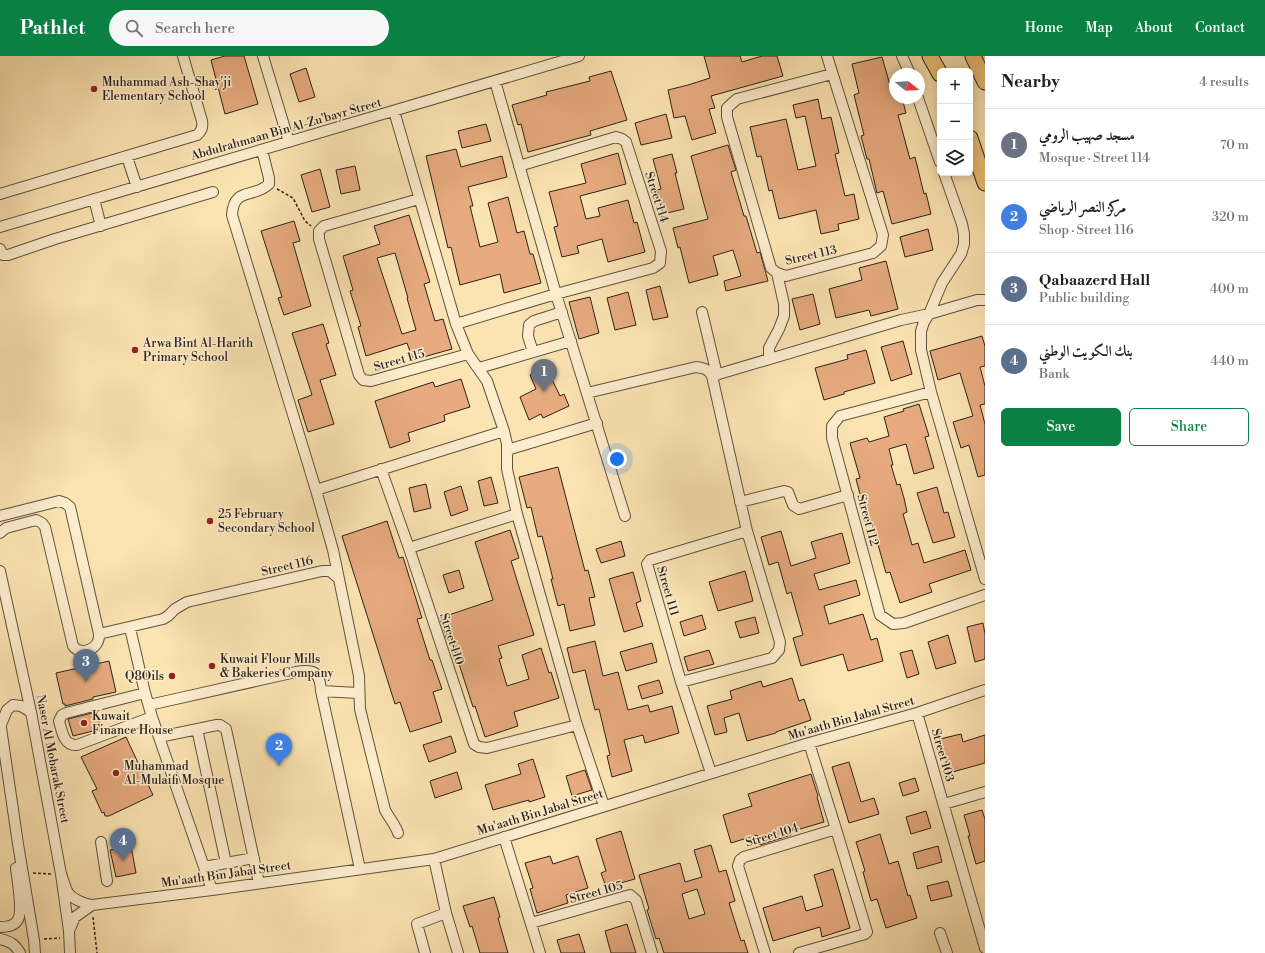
<!DOCTYPE html>
<meta charset="utf-8">
<style>
:root{--surface:#fff;--page:#f6f6f6;--text:#202124;--muted:#757577;--line:#e0e0e0;--accent:#0b8043}
body{margin:0;font-family:"Libre Bodoni",Amiri,serif;background:var(--page);color:var(--text)}
.controls{position:absolute;right:12px;top:12px;display:grid;overflow:hidden;border-radius:6px;box-shadow:0 2px 10px #0003}
.controls button{width:36px;height:36px;display:grid;place-items:center;padding:0;border:0;border-bottom:1px solid var(--line);background:var(--surface);color:var(--text);font:20px sans-serif}
.compass{position:absolute;left:889px;top:12px;width:36px;height:36px;border-radius:50%;background:var(--surface);box-shadow:0 2px 10px #0003;rotate:108deg}
.you{position:absolute;left:617px;top:403px;width:14px;height:14px;margin:-10px;border:3px solid #fff;border-radius:50%;background:#1a73e8;box-shadow:0 0 0 6px #1a73e833}
.badge{display:grid;place-items:center;width:26px;height:26px;border-radius:50%;background:var(--accent);color:#fff;font-size:13px;font-weight:700}
.pin{position:absolute;translate:-50% -33px;filter:drop-shadow(0 1px 2px #0008)}
.pin::after{content:'';position:absolute;top:21px;width:14px;height:12px;background:inherit;clip-path:polygon(0 0,100% 0,50% 100%)}
.list{margin:0;padding:0;list-style:none}
h2{display:flex;justify-content:space-between;align-items:center;height:52px;margin:0;padding:0 16px;font-size:17px}
h2 small{font-size:13px;font-weight:400;color:var(--muted)}
.list li{display:grid;grid-template-columns:26px 1fr auto;gap:12px;align-items:center;box-sizing:border-box;height:72px;padding:0 16px;border-top:1px solid var(--line)}
.list b{display:block;font-size:15px;white-space:nowrap}
.list p{margin:0;font-size:13px;white-space:nowrap;color:var(--muted)}
.list em{font-size:13px;font-style:normal;color:var(--muted)}
.actions{display:flex;gap:8px;padding:12px 16px}
.actions a{flex:1;padding:9px 0;border:1px solid var(--accent);border-radius:6px;text-align:center;font-size:14px;color:var(--accent)}
.actions .main{background:var(--accent);color:#fff}
.icon{flex:none;width:22px;height:22px;fill:none;stroke:currentColor;stroke-width:2;stroke-linecap:round;stroke-linejoin:round}
.map{position:relative;flex:none;width:985px;height:897px;overflow:hidden}
header{display:flex;align-items:center;gap:24px;box-sizing:border-box;height:56px;padding:0 20px;background:var(--accent);color:#fff}
header strong{font-size:19px}
nav{display:flex;gap:22px;margin-inline-start:auto;font-size:14px}
.search{width:280px;height:36px;background:var(--page);display:flex;align-items:center;gap:10px;box-sizing:border-box;padding:0 14px;border-radius:22px;color:var(--muted);font-size:15px}
main{display:flex}
aside{flex:1;background:var(--surface)}
.map>svg:first-child{display:block}
</style>
<header>
<strong>Pathlet</strong>
<div class="search"><svg class="icon" aria-label="search" viewBox="0 0 24 24"><circle cx="10" cy="10" r="6"/><path d="M15 15l6 6"/></svg>Search here</div>
<nav><a>Home</a><a>Map</a><a>About</a><a>Contact</a></nav>
</header>
<main>
<div class="map">
<svg width="985" height="897" viewBox="0 0 985 897">
<rect width="100%" height="100%" fill="#fce4b2"/>
<filter id="stains"><feTurbulence type="fractalNoise" baseFrequency=".005" numOctaves="4"/><feColorMatrix values="0 0 0 0 .2 0 0 0 0 .09 0 0 0 0 .02 0 0 0 .5 -.17"/></filter>
<radialGradient id="worn" r=".72"><stop offset=".6" stop-color="#630" stop-opacity="0"/><stop offset="1" stop-color="#630" stop-opacity=".3"/></radialGradient>
<path fill="#e7ab7f" stroke="#2b211a" fill-rule="evenodd" d="M225,0H244L258,48L225,58L211,4Z
M704,0H740L742,6L762,0H777L783,20L711,40L715,52L709,53L716,77L692,84L685,60L674,62L668,34L688,29L710,22Z
M882,1L890,29L895,28V42H902L906,57L898,59L910,103L915,101L924,138L926,137L931,158L892,168L883,135L877,137L869,103H867L861,80L864,79L854,39L859,37L852,8Z
M306,12L315,41L299,46L290,18Z
M611,15L627,64L590,75L591,79L528,96L521,68L518,69L512,49L547,39L546,36L590,25L589,21Z
M818,43L822,63L831,61L839,97L835,98L845,140L854,138L859,163L838,168L839,174L821,178L816,154L779,163L772,134L769,135L761,100L757,101L750,71L786,63L798,114L816,110L805,60L796,62L793,49Z
M666,58L672,82L641,89L635,67Z
M486,68L491,85L462,92L458,75Z
M728,89L736,114L731,116L744,160H746L757,197L760,196L768,225L726,235L724,225L741,220L733,194L713,200L718,219L689,227L680,191L678,192L673,172L708,163L691,100Z
M456,93L461,111L502,100L507,121L468,131L473,150H470L480,191L498,186L488,147L508,141L517,177L524,175L530,198H533L541,227L504,237L500,218L460,229L451,191L448,192L426,100Z
M618,97L626,128L580,140L586,163L600,160L598,152L628,144L634,167L637,166L645,196L608,206L602,183L577,190L579,197L562,201L554,171L558,170L549,136L586,127L581,108Z
M672,98L677,117H675L684,153L663,158L657,134L661,133L653,103Z
M355,110L360,134L341,138L336,114Z
M320,113L330,151L312,156L301,119Z
M409,159L430,226L424,228L435,265L443,263L452,293L413,304L407,287L366,300L358,271L361,270L350,235L353,234L343,200L380,188L374,170ZM395,197L408,242H407L416,274L402,278L377,202Z
M294,165L300,185L293,187L311,250L284,259L278,242L282,241L261,175Z
M928,173L933,194L905,201L900,181Z
M886,205L898,253L871,260L869,254L836,262L829,233L862,224L859,212Z
M660,230L668,261L653,264L646,234Z
M628,236L636,269L615,274L607,242Z
M813,238L820,268L800,274L792,243Z
M590,241L599,277L579,283L569,246Z
M323,268L329,287L326,288L336,319L320,324L334,368L308,376L298,344L312,339L292,277Z
M982,280L985,290V310L980,311L985,330V348L980,349L985,368V419L978,421L969,389L961,392L953,366L973,360L960,317L938,324L930,295Z
M903,285L912,318L891,325L881,291Z
M866,294L875,327L844,336V338L824,344L815,312L848,303L847,299Z
M546,311L560,340L564,338L569,350L543,362L541,358L529,364L520,341L536,333L530,319Z
M461,323L470,351L444,359L445,365L408,377L410,385L390,392L375,345L433,326L435,331Z
M919,348L929,380L925,381L934,412L914,418L906,388L889,393L893,409H891L897,429L900,428L904,442L907,456L903,458L912,489L918,487L924,507L965,494L971,514L929,528L932,536L900,547L890,516L886,517L872,467H870L866,453H864L856,423L860,422L850,387L867,382L869,386L889,380L884,361L904,355L903,353Z
M558,411L585,515L588,514L595,541L589,542L595,569L570,575L564,548L558,550L551,523H553L542,480L538,481L531,451L527,452L519,421Z
M491,421L498,447L484,450L478,425Z
M426,428L431,452L414,456L409,432Z
M461,430L468,454L451,460L444,436Z
M937,431L944,457L948,456L955,481L933,487L917,437Z
M387,465L399,502L403,501L422,562L417,563L430,604H432L442,633L433,636L442,666L410,676L400,646L395,648L342,480Z
M510,474L519,502L511,505L534,579L498,590L502,602L499,603L507,630L529,623L522,599L541,592L549,617L551,616L559,642L514,656L518,670L485,681L475,650L473,651L451,583L447,584L440,562L493,544L475,486Z
M781,475L791,510L816,502L811,486L842,477L850,507L814,518L819,534L856,524L860,539L824,550L829,568L863,558L871,584L877,582L883,605L848,615L843,598L801,610L793,582L803,579L791,536L787,538L778,506L769,509L761,481Z
M621,485L625,500L601,507L596,493Z
M459,514L464,532L449,537L443,519Z
M745,515L753,545L718,555L709,526Z
M633,516L641,545L636,547L643,570L624,576L609,523Z
M702,559L706,573L684,580L680,566Z
M755,561L759,577L740,582L735,566Z
M983,567L985,578V603L975,606L967,571Z
M948,579L956,607L936,613L928,586Z
M595,585L603,620L618,616L628,654L648,649L650,656L672,650L679,677L645,687L643,679L624,684L632,715L612,721L607,700L610,699L599,653L595,654L585,614L573,617L567,592Z
M652,587L657,606L626,615L620,596Z
M709,594L714,608L688,615L684,601Z
M912,594L919,618L907,622L900,597Z
M109,605L116,636L93,641V643L65,650V648H63L56,617Z
M792,622L799,645L804,643L811,664L776,676V677L747,685L739,657L724,662L727,676L715,679L707,650L732,643L730,635L761,625L763,631Z
M659,624L663,637L642,643L638,630Z
M96,656L101,673L73,680L68,663Z
M961,678L963,686L985,679V707L949,717L940,683Z
M451,680L456,696L429,706L423,689Z
M126,681L153,739L109,760H105L104,756L102,757L92,735L97,733L81,701Z
M533,703L545,741L529,746V744L493,754L485,729L521,718L518,708Z
M849,706L861,746L874,742L879,758L849,767L832,711Z
M585,714L592,734L572,740L566,720Z
M457,716L462,733L435,742L430,725Z
M811,718L818,740L817,741L824,766L790,776L791,779L760,789L757,779L731,787L723,759L752,750L748,738Z
M915,722L919,735L903,740L899,727Z
M982,754L985,763V805L976,808L968,780H970L964,759Z
M926,755L931,772L911,778L906,761Z
M621,775L635,823L606,831L601,817L606,815L596,783Z
M880,778L889,808L898,805L908,840L910,839L917,862L886,872L877,843L871,845L863,816L865,815L856,786Z
M711,789L719,816L726,814L735,845L729,847L741,885L744,884L748,897H664L659,882L656,883L647,854L649,853L639,819L680,807L685,826L702,821L694,794ZM697,833L705,858L689,863L682,838Z
M131,790L136,817L116,821L110,794Z
M938,790L942,806L917,813L913,797Z
M550,800L553,808L578,800L588,832L566,839L568,847L537,857L530,833L533,832L525,807Z
M833,813L850,872L822,881L820,871L773,885L763,852L802,840L806,855L823,850L814,819Z
M948,825L952,840L931,845L927,830Z
M494,841L500,861L498,862L508,897H480L472,870L470,871L463,850Z
M627,868L636,897H611L605,875Z
M579,878L585,897H561L557,884Z"/>
<g fill="none" stroke-linecap="round" stroke-linejoin="round">
<defs>
<path id="minor" d="M263,0L289,86
M827,0L883,179L881,190L873,197L786,220L777,217L771,212L727,61V52L737,43L832,18
M902,0L910,18
M495,25L556,238L625,460
M918,42L940,106
M394,55L456,268L468,298L487,325L504,375L507,388V413L517,458L577,669L604,750
M262,94L269,122V128C254,143 234,130 232,159L316,434L333,494L359,620L360,653L385,754C389,762 395,768 398,777
M127,101L137,131
M944,117L962,168L964,178V188L961,198L942,227L929,258L924,266L921,275V294L931,336L985,523
M0,138L197,79C202,75 203,70 202,65L183,0
M94,143L101,170
M419,143L324,170L319,175V183L359,319L363,324L371,325L468,298
M0,171L579,0
M0,193L3,199H8L55,183L213,136
M702,256L717,319
M456,268L556,238L653,212L660,207L661,195L626,86L622,83L616,81L519,110
M533,296L528,280L529,269L534,265L562,256
M769,303V292L779,273L784,260V248L777,217
M479,312L571,285
M712,320L901,264L929,258L977,244H985
M931,336L840,360L832,370V382L880,559L893,568L904,567L985,539
M587,337L696,311C703,312 709,313 712,320L747,475L780,586L779,594L772,602L681,626
M507,394L597,367
M381,413L409,492L474,688L479,691L487,692L577,669
M316,434L504,375
M740,446L784,435L788,436L793,449L799,453L848,439
M0,460L59,445L65,447L70,451L99,578C100,594 80,600 73,590L45,471L42,467L36,464L6,472L0,477
M409,492L517,458
M0,515L31,656L61,818L69,875L70,897
M130,572L145,637L152,661L212,834
M99,578L163,563L168,560L175,553L187,546L322,515H330L338,522
M321,635L358,637
M145,637L66,657L62,659L59,665C62,676 64,690 77,689L152,661
M149,649L296,616C314,613 320,616 321,635L360,813
M917,657L985,892
M0,665L18,788L34,884L35,897
M0,671L7,654L13,649L21,650L31,656
M197,673L226,807
M159,681L217,669H220L226,673L259,827
M711,717L681,626L647,508L650,504L747,475
M944,748L985,736
M504,781L540,897
M101,786L107,825
M434,803L446,857L458,897
M204,811L254,802
M61,818C63,823 65,831 68,837C73,843 84,848 92,849L212,834L434,803L809,687L917,657L985,634
M531,867L630,839L636,844L652,897
M0,871C6,871 14,870 17,865C24,857 17,823 16,812
M69,875L75,861L92,849
M940,877L947,897
M0,883C9,885 15,888 20,897
M425,897L417,868L446,857
M765,897L738,810L740,804L744,801L836,773
M799,897L865,878L867,876L836,773L809,687"/>
<path id="highway" d="M930,0L940,18
M973,0L985,26
M970,82L985,127"/>
</defs>
<use href="#minor" stroke="#5f5240" stroke-width="12"/>
<use href="#highway" stroke="#2b211a" stroke-width="17"/>
<path stroke="#2b211a" stroke-width="1.5" stroke-dasharray="3 2" stroke-linecap="butt" d="M277,133L293,142L305,165L311,170
M33,817L51,818
M93,861L97,897
M44,883L60,882"/>
<use href="#minor" stroke="#fdedcd" stroke-width="10"/>
<use href="#highway" stroke="#eec279" stroke-width="15"/>
</g>
<g fill="#8f2418" stroke="#fdedcd" stroke-width="1.5">
<circle cx="94" cy="33" r="4"/>
<circle cx="135" cy="294" r="4"/>
<circle cx="210" cy="465" r="4"/>
<circle cx="212" cy="610" r="4"/>
<circle cx="172" cy="620" r="4"/>
<circle cx="84" cy="667" r="4"/>
<circle cx="116" cy="717" r="4"/>
</g>
<g text-anchor="middle" stroke-width="3" stroke-linejoin="round" paint-order="stroke">
<g font-size="12" fill="#2b211a" stroke="#fdedcd" text-anchor="start">
<text x="102" y="30">Muhammad Ash-Shay'ji<tspan x="102" dy="14">Elementary School</tspan></text>
<text x="143" y="291">Arwa Bint Al-Harith<tspan x="143" dy="14">Primary School</tspan></text>
<text x="218" y="462">25 February<tspan x="218" dy="14">Secondary School</tspan></text>
<text x="220" y="607">Kuwait Flour Mills<tspan x="220" dy="14">&amp; Bakeries Company</tspan></text>
<text x="164" y="624" text-anchor="end">Q8Oils</text>
<text x="92" y="664">Kuwait<tspan x="92" dy="14">Finance House</tspan></text>
<text x="124" y="714">Muhammad<tspan x="124" dy="14">Al-Mulaifi Mosque</tspan></text>
</g>
<g font-size="12" fill="#2b211a" stroke="#fdedcd">
<text transform="translate(286 73) rotate(-16)" y="4">Abdulrahmaan Bin Al-Zu'bayr Street</text>
<text transform="translate(657 141) rotate(72)" y="4">Street 114</text>
<text transform="translate(811 199) rotate(-13)" y="4">Street 113</text>
<text transform="translate(399 304) rotate(-16)" y="4">Street 115</text>
<text transform="translate(868 464) rotate(75)" y="4">Street 112</text>
<text transform="translate(287 510) rotate(-13)" y="4">Street 116</text>
<text transform="translate(668 535) rotate(74)" y="4">Street 111</text>
<text transform="translate(452 583) rotate(72)" y="4">Street 110</text>
<text transform="translate(851 662) rotate(-16)" y="4">Mu'aath Bin Jabal Street</text>
<text transform="translate(943 699) rotate(74)" y="4">Street 103</text>
<text transform="translate(53 703) rotate(79)" y="4">Naser Al Mobarak Street</text>
<text transform="translate(540 756) rotate(-17)" y="4">Mu'aath Bin Jabal Street</text>
<text transform="translate(772 779) rotate(-17)" y="4">Street 104</text>
<text transform="translate(226 818) rotate(-8)" y="4">Mu'aath Bin Jabal Street</text>
<text transform="translate(596 836) rotate(-15)" y="4">Street 105</text>
</g>
</g>
<rect width="100%" height="100%" filter="url(#stains)"/>
<rect width="100%" height="100%" fill="url(#worn)"/>
</svg>
<div class="controls">
<button>+</button>
<button>−</button>
<button><svg class="icon" aria-label="layers" viewBox="0 0 24 24"><path d="M12 4l9 5-9 5-9-5zM3 14l9 5 9-5"/></svg></button>
</div>
<svg class="compass" viewBox="-18 -18 36 36"><path d="M0-13l5 13h-10z" fill="#e53935"/><path d="M0 13l5-13h-10z" fill="#757577"/></svg>
<div class="you"></div>
<div class="pin badge" style="left:544px;top:336px;background:#6b7280">1</div>
<div class="pin badge" style="left:279px;top:710px;background:#3f7fe0">2</div>
<div class="pin badge" style="left:86px;top:626px;background:#5c6f8a">3</div>
<div class="pin badge" style="left:123px;top:805px;background:#5c6f8a">4</div>
</div>
<aside>
<h2>Nearby<small>4 results</small></h2>
<ul class="list">
<li><span class="badge" style="background:#6b7280">1</span><div><b>مسجد صهيب الرومي</b><p>Mosque · Street 114</p></div><em>70 m</em></li>
<li><span class="badge" style="background:#3f7fe0">2</span><div><b>مركز النصر الرياضي</b><p>Shop · Street 116</p></div><em>320 m</em></li>
<li><span class="badge" style="background:#5c6f8a">3</span><div><b>Qabaazerd Hall</b><p>Public building</p></div><em>400 m</em></li>
<li><span class="badge" style="background:#5c6f8a">4</span><div><b>بنك الكويت الوطني</b><p>Bank</p></div><em>440 m</em></li>
</ul>
<div class="actions"><a class="main">Save</a><a>Share</a></div>
</aside>
</main>
